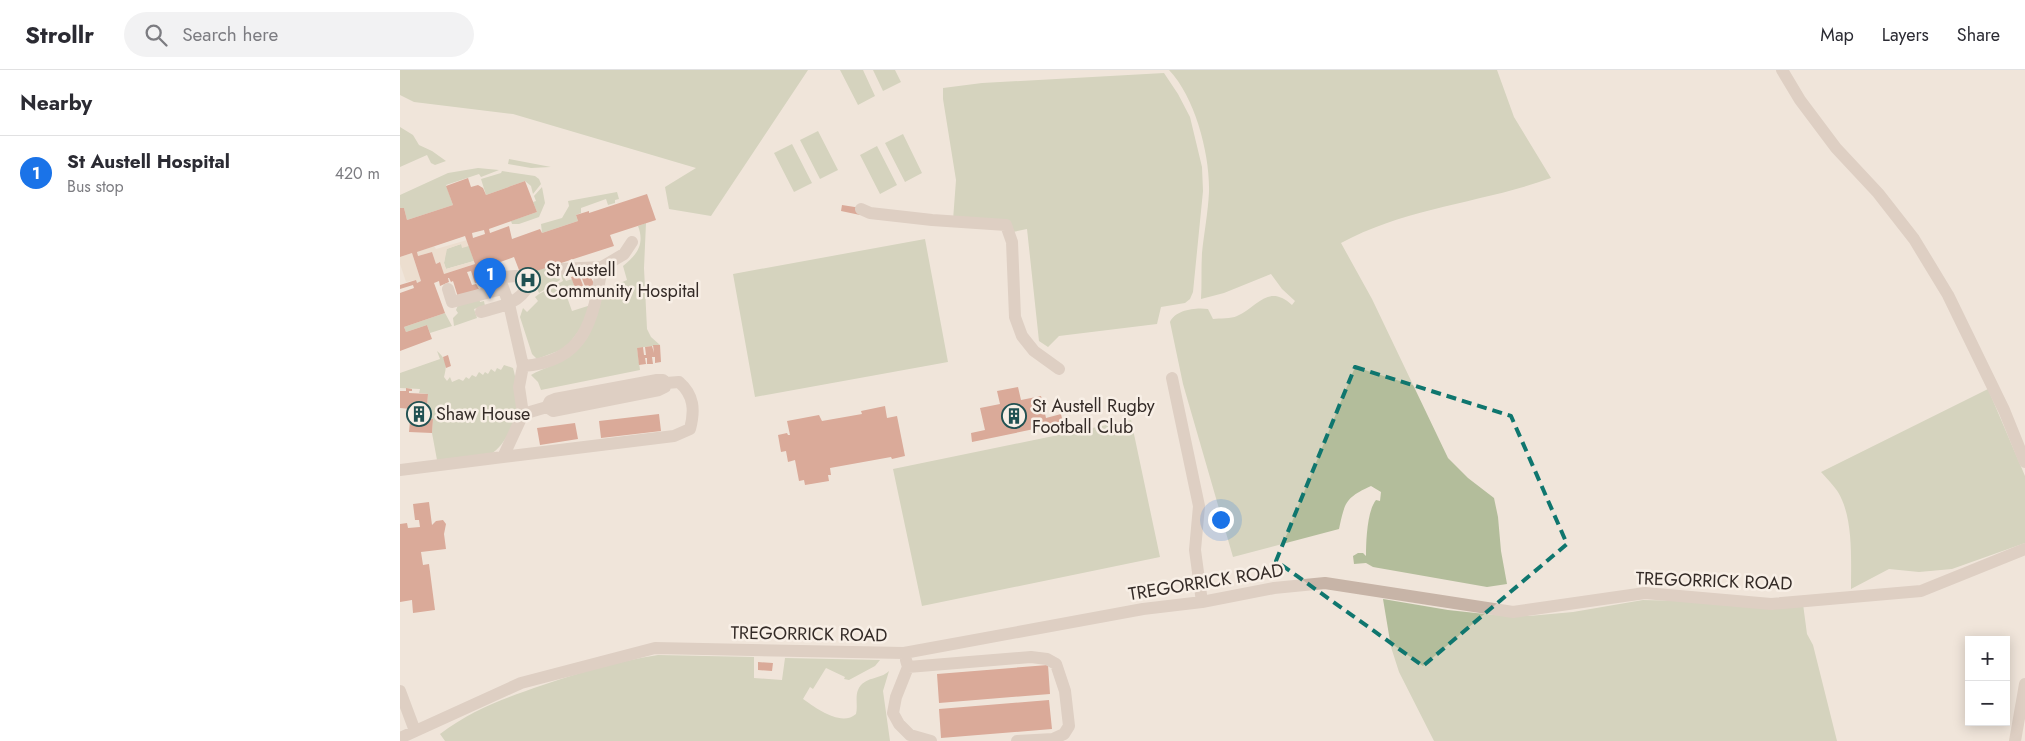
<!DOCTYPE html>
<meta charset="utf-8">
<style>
:root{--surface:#fff;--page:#f2f2f3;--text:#2b2b33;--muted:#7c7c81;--line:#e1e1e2;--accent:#1a73e8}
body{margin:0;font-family:Jost,sans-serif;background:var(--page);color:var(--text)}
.controls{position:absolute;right:15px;bottom:15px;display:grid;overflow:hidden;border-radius:0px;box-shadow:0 2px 12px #0003}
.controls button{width:45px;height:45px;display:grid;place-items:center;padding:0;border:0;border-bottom:1px solid var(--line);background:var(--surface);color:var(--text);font:25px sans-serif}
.you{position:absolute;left:820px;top:449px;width:18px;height:18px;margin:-12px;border:4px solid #fff;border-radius:50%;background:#1a73e8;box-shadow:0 0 0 8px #1a73e833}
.badge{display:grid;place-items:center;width:32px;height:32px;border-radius:50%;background:var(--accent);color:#fff;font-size:16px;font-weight:700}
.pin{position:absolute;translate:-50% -41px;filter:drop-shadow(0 1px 2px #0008)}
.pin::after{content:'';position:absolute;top:26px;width:18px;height:15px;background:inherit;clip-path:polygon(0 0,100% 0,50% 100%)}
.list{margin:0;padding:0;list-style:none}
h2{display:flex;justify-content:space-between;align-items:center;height:65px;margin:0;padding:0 20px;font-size:21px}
h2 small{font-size:16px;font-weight:400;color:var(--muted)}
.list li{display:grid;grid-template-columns:32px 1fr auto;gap:15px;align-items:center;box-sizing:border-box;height:75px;padding:0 20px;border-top:1px solid var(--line)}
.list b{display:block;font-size:19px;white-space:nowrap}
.list p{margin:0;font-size:16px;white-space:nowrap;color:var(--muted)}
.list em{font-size:16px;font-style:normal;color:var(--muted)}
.icon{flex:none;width:28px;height:28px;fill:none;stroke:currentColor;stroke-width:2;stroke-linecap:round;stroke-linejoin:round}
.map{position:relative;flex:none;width:1625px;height:671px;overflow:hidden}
header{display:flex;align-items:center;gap:30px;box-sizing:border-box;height:70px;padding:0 25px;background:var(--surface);border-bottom:1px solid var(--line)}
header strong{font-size:24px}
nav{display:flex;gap:28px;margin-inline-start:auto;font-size:18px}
.search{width:350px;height:45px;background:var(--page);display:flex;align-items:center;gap:12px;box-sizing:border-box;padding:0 18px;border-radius:28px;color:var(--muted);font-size:19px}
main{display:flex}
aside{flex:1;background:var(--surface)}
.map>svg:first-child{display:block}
</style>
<header>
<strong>Strollr</strong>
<div class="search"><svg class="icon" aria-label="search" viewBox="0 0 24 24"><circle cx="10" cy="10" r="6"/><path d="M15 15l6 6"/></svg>Search here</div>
<nav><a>Map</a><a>Layers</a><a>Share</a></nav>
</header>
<main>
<aside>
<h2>Nearby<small></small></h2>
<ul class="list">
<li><span class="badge">1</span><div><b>St Austell Hospital</b><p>Bus stop</p></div><em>420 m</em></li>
</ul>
</aside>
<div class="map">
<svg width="1625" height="671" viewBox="0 0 1625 671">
<rect width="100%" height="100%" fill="#f0e5da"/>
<path fill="#b3bd9b" d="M0,0H408L311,146L269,139L265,117L296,98L113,44L14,32L0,25Z
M440,0H463L475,26L458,35Z
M473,0H495L501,12L483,21Z
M769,0H1097L1114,47L1151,108C1082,133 1007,137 941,173L972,229L1048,388L1068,408L1094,428L1098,447L1101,481L1107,514L1087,517L973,497L966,493L954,494L953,486L958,483H963L966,486C966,472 967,441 976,430L980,431L981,422L971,416C945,428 945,432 939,459L833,487L783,314L770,252C775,240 796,237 808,239L813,249C820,248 831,249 837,246C858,237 868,213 892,235L895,231L882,219L871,204L824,223L801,229C802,214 801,199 802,183C804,163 808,143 809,122C810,84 795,27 769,0Z
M764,3L778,24L790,47L802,97L803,121L793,222L790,229L785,233L761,237L757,254L659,266L648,277L639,271L627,159L613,162L553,150L556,110L543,29V18L582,13Z
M0,57L13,65L19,75L32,81L46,91L35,95L31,93L27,85L0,97Z
M418,61L438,100L420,109L400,70Z
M503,64L522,103L505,112L485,73Z
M392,74L412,113L394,122L374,83Z
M477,76L497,115L480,124L460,85Z
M109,89L151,97L131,98L108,94Z
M78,98L99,100L81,107L79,104L46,115L53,135L7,150L4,138H0V125L48,103Z
M102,101L135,106L139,109L141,114L133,124L131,116L125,111L86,125L81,109L101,103Z
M142,117L145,133L139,147L119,154H112L111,151L137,142L133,132L136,131L134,126Z
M217,122L219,129L215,130V133L208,135L206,129L181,138V143L176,145L178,151L142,163L141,154L162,148L169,136L168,131Z
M246,153L244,198L247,259L251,267L260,275L237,278L240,300L141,320L138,312L131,305C143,298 156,295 167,288C192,273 196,245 204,220L227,210L223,196C237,185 245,174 238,156Z
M525,169L548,292L355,327L333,204Z
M61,174L69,176L74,191L46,199L44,193L46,179Z
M155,195L160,210L139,223L131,202Z
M161,201L166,211L172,209L176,221L167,227L172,241L191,235L183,255L166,278L137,289L132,284L120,247L123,238L127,242L138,231L135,227L139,224L163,211L160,202Z
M79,228L80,232L84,231L85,236L74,239L77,248L54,256L53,248L58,243L56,240L58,235Z
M45,243L52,256L30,263L27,255L6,262L4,257Z
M37,281C47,290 47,295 44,307L47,311L50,307L52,312L59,309L63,311L66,307L69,309L72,305L76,307L79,302L83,305L85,302L88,304L91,299L95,302L97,298L101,300L104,295L113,298C116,308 120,330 118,341C115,354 103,377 91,384L37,390L32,363L33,349H26L28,324L19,323L20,319L0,318V303L40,289Z
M1588,319L1625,406V473L1552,499L1519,502L1489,499L1451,519C1451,492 1453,455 1442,430C1438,419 1428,410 1421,402Z
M731,350L760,487L522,536L493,399Z
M983,529L1048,540L1094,545L1129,546L1173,542L1243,530L1403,534L1407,564L1413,575L1437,671H1034L999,602L991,577Z
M258,585L354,587V608L382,610L385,588L480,590L475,596L449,610L444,609L445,607L426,598L413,619L410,617L403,629C416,638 441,657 456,644C458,636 455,627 458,620C464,606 480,610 489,601L483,621L490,671H45L40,664C73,639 105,628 143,615C181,602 218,591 258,585Z"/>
<path fill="#e7d5c2" d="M67,170L69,176L62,178L61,174L47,179L44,193L46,199L74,191L75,194L44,204L39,192L36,194L32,182L18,186L17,182L34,176L36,179Z
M12,183L21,211L17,213L15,210L6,212L0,194V187Z"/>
<path fill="#be624a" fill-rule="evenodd" d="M68,108L71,117L78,115L83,118L86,125L125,111L137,142L89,159L90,163L109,156L112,169L140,159L142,163L178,151L176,145L189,141V143L247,124L256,150L210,165L214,176L127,204L121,215L113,211L119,200L114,187L92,195L96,206L75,213L71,201L67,202L72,215L76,214L79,219L58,227L53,211L51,212L49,208H48L49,212L40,216L39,211L34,213L45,243L4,257L6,262L27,255L32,269L0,281V223L14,218L13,215L0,219V215L16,210L17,213L21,211L12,183L0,187V138H4L7,150L53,135L46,116ZM84,160L85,164L73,168L72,163ZM65,166L75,194L44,204L40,192L36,194L32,182L18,186L17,182Z
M442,135L461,138L460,145L441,141Z
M187,201L195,215L186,219L180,203Z
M179,205L184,218L176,221L171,207Z
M253,275H260L261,292L255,293V287H252L253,294H247V288H245L246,294L239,295L237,278L243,277L244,285H246L245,277L252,276L254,283Z
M48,285L51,296L46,298L43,287Z
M618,317L621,330L641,326L646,348L661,344L663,353L572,372L571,363L585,360L580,338L600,334L597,321Z
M6,318L12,319V321H9V323L28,324L26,349H33L32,363L9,362L11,339L0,338V321H6Z
M485,336L487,348L497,346L505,386L492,389L491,387L430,398L431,405H428L429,411L405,415L404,410L399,411L395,390L388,392L386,381L381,382L378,365L387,363L388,365H390L387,351L419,345L422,351L462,344L461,341Z
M259,344L261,361L201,368L199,351Z
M175,353L178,369L140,375L137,358Z
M29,432L32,455L36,451L43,450L46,454L44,464L46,479L21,482L23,495L29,494L35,540L13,543L12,530L0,532V454L7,453L8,458L20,457L19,450H15L13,434Z
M358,592L373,593L372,601L358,600Z
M648,595L650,624L539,633L537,604Z
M649,630L652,659L541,668L539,639Z"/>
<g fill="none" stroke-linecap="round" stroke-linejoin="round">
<path stroke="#c7b4a7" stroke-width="12" d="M1382,0L1400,30L1436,78L1478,123L1514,169L1548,225L1604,340L1625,392
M461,139L470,143L532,150L606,155L612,172L615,247L622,266L634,281L659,299
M202,197L224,184L232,172
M48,219L52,232L102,219
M81,242C98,237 119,234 128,216L123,210
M123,296C186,292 193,249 202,197L161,199
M772,308L799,436L795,480L802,532
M147,337L153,341L259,320L265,317L266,313
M103,387L274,366L290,359C295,340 294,325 279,312L266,313L263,310H257L155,329L150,331L147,337L123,344
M0,400L103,387L123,344L119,317L123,296L109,234L101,212L103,207L116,206
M506,590L508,597L496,627L493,643L499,654L510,665L531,671
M508,597L631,587L647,589L656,594L665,621L669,656L664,664L653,669L617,671
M0,621L15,661
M0,668L121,613L255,578L504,583L743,539L802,532L874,518L925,513L1113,542L1245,523L1371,534L1521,521L1625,479
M1615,671L1625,614"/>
</g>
<path d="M0 0H1625V671H0ZM955,297L1111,346L1167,474L1023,596L876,491Z" fill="#f0e5da" fill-opacity=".55" fill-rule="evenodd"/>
<path fill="none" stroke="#0f766e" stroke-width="4" stroke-dasharray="10 6" stroke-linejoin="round" d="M955,297L1111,346L1167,474L1023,596L876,491Z"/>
<defs>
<symbol id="hospital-ring" viewBox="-11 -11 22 22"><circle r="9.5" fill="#f8efe6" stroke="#205152" stroke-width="1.5"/><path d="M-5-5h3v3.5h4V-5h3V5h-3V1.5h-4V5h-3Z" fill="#205152"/></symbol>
<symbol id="building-ring" viewBox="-11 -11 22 22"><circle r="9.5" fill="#f8efe6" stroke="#205152" stroke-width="1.5"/><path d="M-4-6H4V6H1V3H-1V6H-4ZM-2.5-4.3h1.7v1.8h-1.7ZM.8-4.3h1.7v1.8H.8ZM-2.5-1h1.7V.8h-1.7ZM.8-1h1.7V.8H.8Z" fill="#205152"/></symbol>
</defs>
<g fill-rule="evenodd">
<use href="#hospital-ring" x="114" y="196" width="28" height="28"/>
<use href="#building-ring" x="5" y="330" width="28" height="28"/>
<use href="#building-ring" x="600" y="332" width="28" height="28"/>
</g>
<g text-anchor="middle" stroke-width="5" stroke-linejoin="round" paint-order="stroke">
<g font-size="18" fill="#342b27" stroke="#f8efe6" text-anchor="start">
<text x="146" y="206">St Austell<tspan x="146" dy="21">Community Hospital</tspan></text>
<text x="632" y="342">St Austell Rugby<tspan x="632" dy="21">Football Club</tspan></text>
<text x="36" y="350">Shaw House</text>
</g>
<g font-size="18" fill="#342b27" stroke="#f8efe6">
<text transform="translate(1314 511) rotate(2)" y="6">TREGORRICK ROAD</text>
<text transform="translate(806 512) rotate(-9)" y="6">TREGORRICK ROAD</text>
<text transform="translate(409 564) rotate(1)" y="6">TREGORRICK ROAD</text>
</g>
</g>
</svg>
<div class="controls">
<button>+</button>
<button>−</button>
</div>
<div class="you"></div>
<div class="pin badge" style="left:90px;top:229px">1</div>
</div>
</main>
